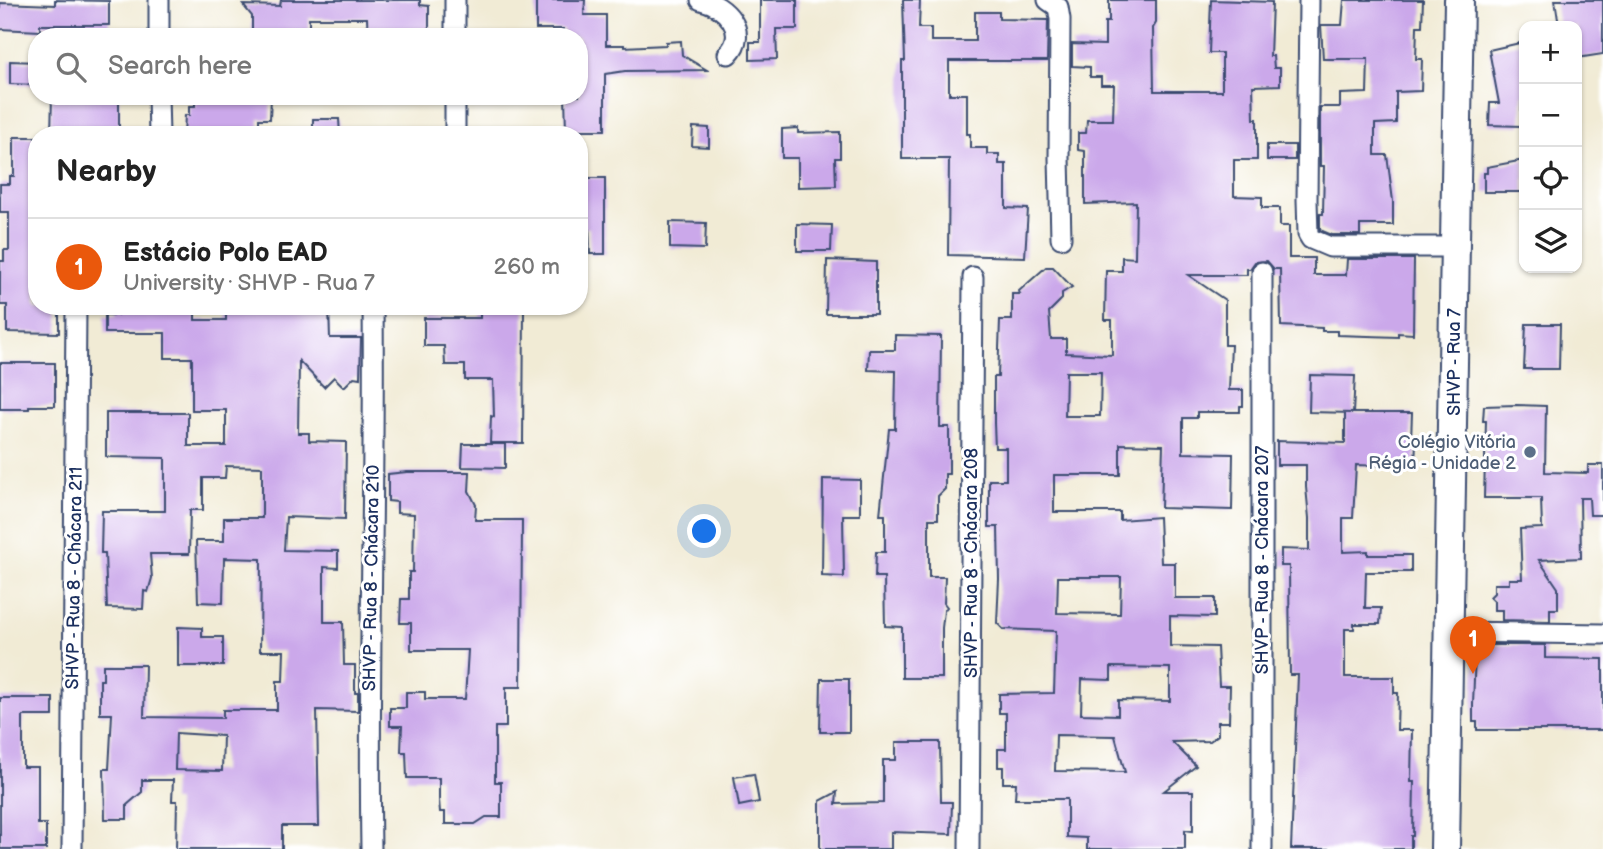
<!DOCTYPE html>
<meta charset="utf-8">
<style>
:root{--surface:#fff;--page:#f6f6f6;--text:#222;--muted:#767676;--line:#e0e0e0;--accent:#ea580c}
body{margin:0;font-family:"Balsamiq Sans",sans-serif;background:var(--page);color:var(--text)}
.controls{position:absolute;right:21px;top:21px;display:grid;overflow:hidden;border-radius:14px;box-shadow:0 2px 5px #0004}
.controls button{width:63px;height:63px;display:grid;place-items:center;padding:0;border:0;border-bottom:2px solid var(--line);background:var(--surface);color:var(--text);font:35px sans-serif}
.you{position:absolute;left:705px;top:532px;width:24px;height:24px;margin:-18px;border:5px solid #fff;border-radius:50%;background:#1a73e8;box-shadow:0 0 0 10px #1a73e833}
.badge{display:grid;place-items:center;width:46px;height:46px;border-radius:50%;background:var(--accent);color:#fff;font-size:23px;font-weight:700}
.pin{position:absolute;translate:-50% -58px;filter:drop-shadow(0 2px 4px #0008)}
.pin::after{content:'';position:absolute;top:37px;width:24px;height:21px;background:inherit;clip-path:polygon(0 0,100% 0,50% 100%)}
.list{margin:0;padding:0;list-style:none}
h2{display:flex;justify-content:space-between;align-items:center;height:91px;margin:0;padding:0 28px;font-size:30px}
h2 small{font-size:23px;font-weight:400;color:var(--muted)}
.list li{display:grid;grid-template-columns:46px 1fr auto;gap:21px;align-items:center;box-sizing:border-box;height:98px;padding:0 28px;border-top:2px solid var(--line)}
.list b{display:block;font-size:26px;white-space:nowrap}
.list p{margin:0;font-size:23px;white-space:nowrap;color:var(--muted)}
.list em{font-size:23px;font-style:normal;color:var(--muted)}
.icon{flex:none;width:38px;height:38px;fill:none;stroke:currentColor;stroke-width:2;stroke-linecap:round;stroke-linejoin:round}
.map{position:relative;flex:none;width:1603px;height:849px;overflow:hidden}
.search{position:absolute;background:var(--surface);box-shadow:0 2px 5px #0004;left:28px;top:28px;width:560px;height:77px;display:flex;align-items:center;gap:18px;box-sizing:border-box;padding:0 24px;border-radius:28px;color:var(--muted);font-size:26px}
.panel{position:absolute;background:var(--surface);box-shadow:0 2px 5px #0004;left:28px;top:126px;width:560px;height:189px;border-radius:28px}
.map>svg:first-child{display:block}
</style>
<div class="map">
<svg width="1603" height="849" viewBox="0 0 1603 849">
<rect width="100%" height="100%" fill="#fff"/>
<filter id="ink" filterUnits="userSpaceOnUse"><feTurbulence type="fractalNoise" baseFrequency=".0143" numOctaves="2"/><feDisplacementMap in="SourceGraphic" scale="14" xChannelSelector="R" yChannelSelector="G"/><feConvolveMatrix kernelMatrix="1 2 1 2 8 2 1 2 1" color-interpolation-filters="sRGB"/></filter>
<filter id="wash" filterUnits="userSpaceOnUse"><feTurbulence type="fractalNoise" baseFrequency=".00686" numOctaves="4" result="noise"/><feDisplacementMap in="SourceGraphic" scale="28" xChannelSelector="R" yChannelSelector="G"/><feGaussianBlur stdDeviation="1.57" result="paint"/><feColorMatrix in="noise" values="0 0 0 0 0 0 0 0 0 0 0 0 0 0 0 0 0 1.4 0 .05"/><feComposite in="paint" operator="in"/></filter>
<g filter="url(#wash)">
<rect width="100%" height="100%" fill="#f1ebd5"/>
<g id="blocks">
<path fill="#cba8ea" fill-rule="evenodd" d="M55,0L109,1V25H40V31L0,29V3L55,5Z
M281,0H420V5L429,6V37H368L367,18H309V37H252V16L243,5L280,6Z
M536,0H585L584,15H606V45H624V47L666,45V42L681,41L682,55L707,70L625,71L605,74V130H566L565,96H579V37H563V29H536Z
M760,0H797V29H776L777,59L750,60V42H760Z
M903,0H920L919,28H931V41H975V12H999V19L1048,20L1047,61H949V94H967V134H970V148H987V154H999V164H1006V208L1028,209L1025,257L948,255L949,159H902V61H905Z
M1109,0H1156V23L1153,28L1154,91H1222V53H1209L1211,0L1272,2L1270,56H1273L1274,68H1280V85L1253,86L1254,119H1257V160H1234V196L1262,197V208H1280V226H1289V258H1314V275H1346L1347,259H1414L1413,334L1398,333V337L1337,335V331H1322V328L1281,326L1280,269H1274L1267,261L1255,262L1250,269H1247V275H1188L1225,300V345H1231L1229,390H1243V406H1240V412H1197V418H1183V453L1233,454L1232,510L1161,508L1163,445L1120,444V475H1054V512H1120V520L1159,517L1161,563H1175V598H1215V617L1170,616V646L1217,647L1219,686H1230L1229,722H1218V735L1210,741L1172,742L1196,766L1164,791H1193V831L1185,830V849H1087V838L1067,837V799H1015L1016,783H1003V767H998V749H1006V713H999V694L1054,693L1056,631L1003,629L997,623L999,579L998,527H989V480H1006V448H995L994,423V377H998L1000,320H1012V294H1020L1019,291L1046,267H1053L1072,287L1062,293V299L1049,312L1051,339H1066V353L1112,355V320H1105L1106,271H1122V257L1135,258L1136,202L1085,204V151L1078,150V133H1086L1087,120H1113L1114,85H1101V77H1090V67L1072,66V44L1105,45V22H1109ZM1066,372H1101L1100,416H1065ZM1058,577H1121L1120,614L1057,613ZM1111,667L1170,668V701L1118,700V715L1081,714L1082,679L1111,680ZM1056,735L1115,736L1125,772L1055,771Z
M1344,0H1423L1422,26H1417L1416,59H1422L1421,91L1396,92V123L1375,124V155H1387L1393,201V225H1360V235H1332L1320,230V214H1323L1324,166H1320V107H1340V94L1367,93L1368,59H1323L1321,25H1342Z
M1555,0H1603V54L1577,58V26H1559Z
M1524,42V95L1522,96L1521,126L1489,125L1490,103H1499L1489,50Z
M10,61L37,62V85L10,84Z
M52,96H119V135H51Z
M195,96H271L270,119H259V135H184L185,115H189V106H195Z
M313,119H339L340,135H313Z
M693,127L709,128V147L692,146Z
M798,128V133L840,132V158H835L836,186L798,187V158H782V129Z
M14,137H37V306H59V333L7,332V305H0V261H4V250H9V212H0V184H10V176H14Z
M1267,145H1295V160H1267Z
M1524,160V192H1484V173H1487V167Z
M579,178H605V254H590L589,228H584V216H579Z
M670,222L706,223L705,249L670,248Z
M797,224L832,225L831,251H797Z
M827,260L876,262V314H826Z
M168,306H195V320H226V306H329L330,338H361L360,378L354,377L344,387L334,377L324,387L299,361L298,433H309V441L346,442L345,519L286,517L284,550L338,551V568L324,567V622H343L344,665H355V693H358V711L317,710L319,826H282V849H176L177,801H172L173,780H142V792L127,805V819H105L104,769H109L112,714H100V680H103V665H145L144,717L223,718V710H277V681H283L284,651H260L261,559L224,558L223,603L198,602L196,541H224V518H262V467L226,466L225,478H203V510H190L189,554H150L152,578L148,592L144,591L143,609L107,608L105,553H101L102,511H165V458L106,457V413H188V446H226V410H192V358H165V333H105V315H117V309H168ZM176,733L223,736L222,771L175,770Z
M480,306H524L523,443H490L491,416L494,417L493,380H465V365H445L444,346H424V318H480Z
M1526,324H1560L1559,369H1524Z
M895,335L941,336L940,427H949V474H945V489L938,496V519H929V577H945L944,603L947,607L944,611L942,628V678H902V627L885,626L884,577H875L876,552H885V515H880L889,429H895L896,371L868,370L869,350H895Z
M0,363H55V406H29V409H0Z
M1310,375L1355,376L1353,413L1309,412Z
M1516,405L1546,406L1545,472L1588,473V465H1603V515H1590L1589,498H1580L1581,558L1539,560L1558,588V609H1550V621L1502,620V610H1494V601L1490,597L1494,593V584H1509V579H1522L1520,529L1542,528L1541,498H1484L1486,421H1483L1484,406Z
M1345,413H1412L1411,440H1416L1415,467L1356,465L1353,518H1343V552L1368,551V555H1411V572H1366L1365,608H1381L1380,624H1354V629H1345V677H1394V693H1398L1397,730H1412L1411,782H1414L1413,836H1411V849H1291L1298,675H1290L1289,566H1281V549L1309,550V518L1306,487V465H1277V441L1345,443Z
M463,444H505V468L462,467Z
M407,472H470L469,491L476,505L475,520H522L521,687H506V727H495V782H501V817H486L475,824H445V812H440L439,800V778H407L406,752H401L402,726H390V708H406V692H425V699H465L468,650H411V623H400L401,599H409V572H413L414,514L397,513V502L388,501V474Z
M823,479L860,480V515H843L844,577L822,576Z
M178,627L202,628V637H223V666H178Z
M1478,645H1545V658L1603,659V730H1477V722H1473V705L1475,652H1478Z
M821,679H849V732H820Z
M0,698H53V716H23V767H38V824H46V849H0Z
M896,742H940L941,802H952L951,834L891,832V849H820V801L837,792L836,804L883,803V760H896Z
M754,774L759,802L739,806L734,777Z"/>
</g>
</g>
<g filter="url(#ink)">
<use href="#blocks" fill-opacity="0" stroke="#3b4b70" stroke-width="2"/>
<g fill="none" stroke-linecap="round" stroke-linejoin="round">
<defs>
<path id="street" d="M701,0C725,5 750,32 728,54
M1048,0L1058,7L1060,19L1059,158L1061,238
M1309,0L1307,200L1308,234L1311,239L1330,247H1454
M159,37V0
M455,37V0
M158,96L159,135
M455,135V96
M1262,272V849
M1449,632L1603,634
M72,849L76,306
M371,849C368,668 375,487 373,306
M969,849L973,277"/>
<path id="secondary" d="M1445,849L1459,0"/>
</defs>
<use href="#street" stroke="#3b4b70" stroke-width="23"/>
<use href="#secondary" stroke="#3b4b70" stroke-width="32"/>
<use href="#street" stroke="#fff" stroke-width="19"/>
<use href="#secondary" stroke="#fff" stroke-width="28"/>
</g>
</g>
<circle fill="#5c6f8a" stroke="#fff" stroke-width="2.5" cx="1530" cy="452" r="7"/>
<g text-anchor="middle" stroke-width="6" stroke-linejoin="round" paint-order="stroke">
<g font-size="18" fill="#1b2f5e" stroke="#fff">
<text transform="translate(1454 362) rotate(-90)" y="6">SHVP - Rua 7</text>
<text transform="translate(1262 560) rotate(-90)" y="6">SHVP - Rua 8 - Chácara 207</text>
<text transform="translate(971 563) rotate(-90)" y="6">SHVP - Rua 8 - Chácara 208</text>
<text transform="translate(74 578) rotate(-89)" y="6">SHVP - Rua 8 - Chácara 211</text>
<text transform="translate(371 578) rotate(-89)" y="6">SHVP - Rua 8 - Chácara 210</text>
</g>
<g font-size="18" fill="#4e5e75" stroke="#fff" text-anchor="end">
<text x="1516" y="448">Colégio Vitória<tspan x="1516" dy="21">Régia - Unidade 2</tspan></text>
</g>
</g>
</svg>
<div class="controls">
<button>+</button>
<button>−</button>
<button><svg class="icon" aria-label="locate" viewBox="0 0 24 24"><circle cx="12" cy="12" r="6"/><path d="M12 2v4M12 18v4M2 12h4M18 12h4"/></svg></button>
<button><svg class="icon" aria-label="layers" viewBox="0 0 24 24"><path d="M12 4l9 5-9 5-9-5zM3 14l9 5 9-5"/></svg></button>
</div>
<div class="you"></div>
<div class="pin badge" style="left:1473px;top:674px">1</div>
<div class="search"><svg class="icon" aria-label="search" viewBox="0 0 24 24"><circle cx="10" cy="10" r="6"/><path d="M15 15l6 6"/></svg>Search here</div>
<section class="panel">
<h2>Nearby<small></small></h2>
<ul class="list">
<li><span class="badge">1</span><div><b>Estácio Polo EAD</b><p>University · SHVP - Rua 7</p></div><em>260 m</em></li>
</ul>
</section>
</div>
